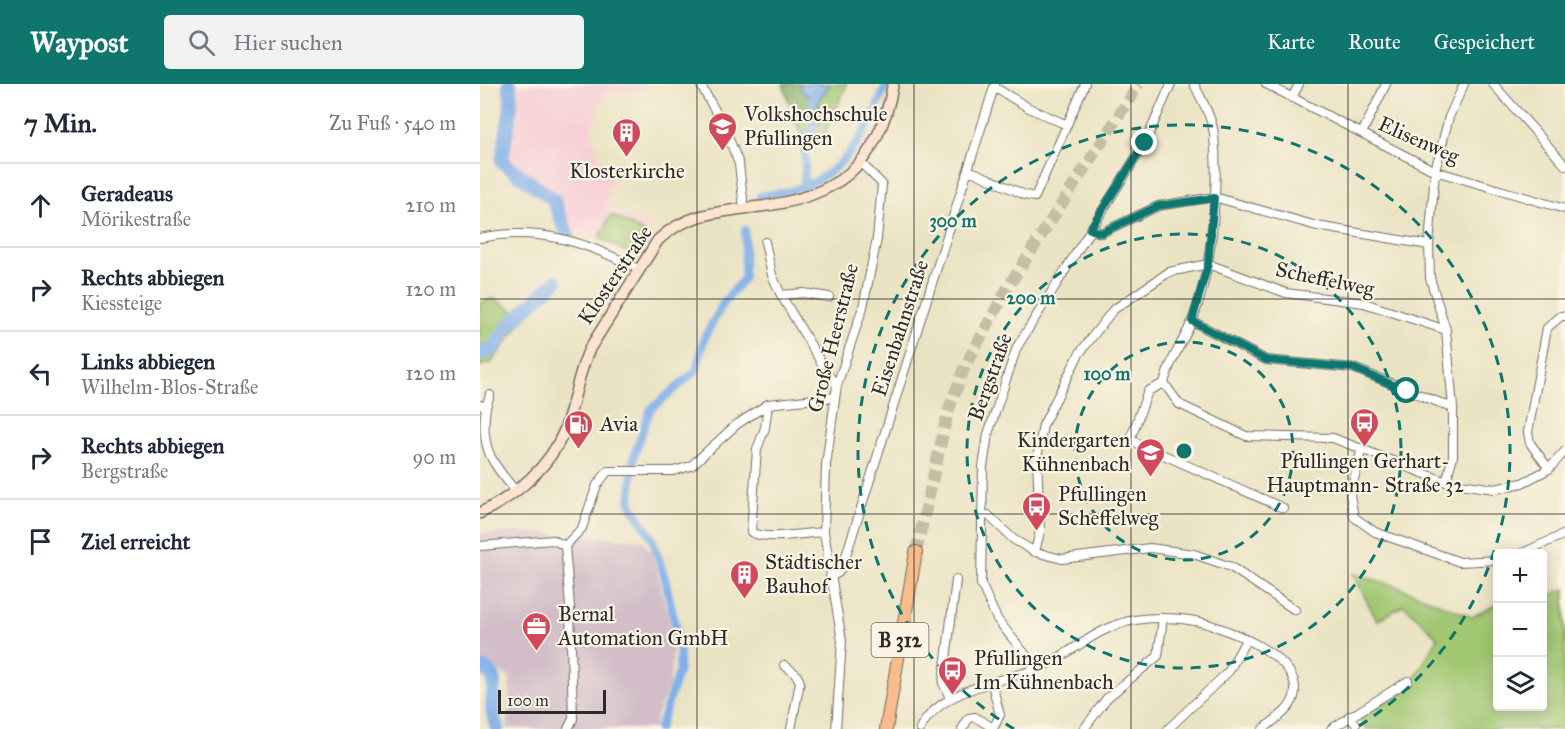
<!DOCTYPE html>
<html lang="de">
<meta charset="utf-8">
<style>
:root{--surface:#fff;--page:#f2f2f3;--text:#1f2937;--muted:#747a83;--line:#e0e1e3;--accent:#0f766e}
body{margin:0;font-family:"IM FELL Great Primer",serif;background:var(--page);color:var(--text)}
.controls{position:absolute;right:18px;bottom:18px;display:grid;overflow:hidden;border-radius:6px;box-shadow:0 3px 15px #0003}
.controls button{width:54px;height:54px;display:grid;place-items:center;padding:0;border:0;border-bottom:2px solid var(--line);background:var(--surface);color:var(--text);font:30px sans-serif}
.scale{position:absolute;left:18px;bottom:15px;width:108px;box-sizing:border-box;padding-left:6px;border:3px solid #2b2b2b;border-top:0;font-size:16px;line-height:21px;white-space:nowrap;color:#2b2b2b;-webkit-text-stroke:4px #fcf5e5;paint-order:stroke}
.stop{position:absolute;width:18px;height:18px;margin:-14px;border:4px solid #0f766e;border-radius:50%;background:#fff}
.stop.end{background:#0f766e;border-color:#fff;box-shadow:0 2px 6px #0008}
.list{margin:0;padding:0;list-style:none}
h2{display:flex;justify-content:space-between;align-items:center;height:78px;margin:0;padding:0 24px;font-size:26px}
h2 small{font-size:20px;font-weight:400;color:var(--muted)}
.list li{display:grid;grid-template-columns:39px 1fr auto;gap:18px;align-items:center;box-sizing:border-box;height:84px;padding:0 24px;border-top:2px solid var(--line)}
.list b{display:block;font-size:22px;white-space:nowrap}
.list p{margin:0;font-size:20px;white-space:nowrap;color:var(--muted)}
.list em{font-size:20px;font-style:normal;color:var(--muted)}
.icon{flex:none;width:33px;height:33px;fill:none;stroke:currentColor;stroke-width:2;stroke-linecap:round;stroke-linejoin:round}
.map{position:relative;flex:none;width:1085px;height:645px;overflow:hidden}
header{display:flex;align-items:center;gap:36px;box-sizing:border-box;height:84px;padding:0 30px;background:var(--accent);color:#fff}
header strong{font-size:28px}
nav{display:flex;gap:33px;margin-inline-start:auto;font-size:21px}
.search{width:420px;height:54px;background:var(--page);display:flex;align-items:center;gap:15px;box-sizing:border-box;padding:0 21px;border-radius:6px;color:var(--muted);font-size:22px}
main{display:flex}
aside{flex:1;background:var(--surface)}
.map>svg:first-child{display:block}
</style>
<header>
<strong>Waypost</strong>
<div class="search"><svg class="icon" aria-label="search" viewBox="0 0 24 24"><circle cx="10" cy="10" r="6"/><path d="M15 15l6 6"/></svg>Hier suchen</div>
<nav><a>Karte</a><a>Route</a><a>Gespeichert</a></nav>
</header>
<main>
<aside>
<h2>7 Min.<small>Zu Fuß · 540 m</small></h2>
<ul class="list">
<li><svg class="icon" aria-label="ahead" viewBox="0 0 24 24"><path d="M12 20V5M6 11l6-6 6 6"/></svg><div><b>Geradeaus</b><p>Mörikestraße</p></div><em>210 m</em></li>
<li><svg class="icon" aria-label="right" viewBox="0 0 24 24"><path d="M7 20v-9h11M14 6l5 5-5 5"/></svg><div><b>Rechts abbiegen</b><p>Kiessteige</p></div><em>120 m</em></li>
<li><svg class="icon" aria-label="left" viewBox="0 0 24 24"><path d="M17 20v-9H6M10 6l-5 5 5 5"/></svg><div><b>Links abbiegen</b><p>Wilhelm-Blos-Straße</p></div><em>120 m</em></li>
<li><svg class="icon" aria-label="right" viewBox="0 0 24 24"><path d="M7 20v-9h11M14 6l5 5-5 5"/></svg><div><b>Rechts abbiegen</b><p>Bergstraße</p></div><em>90 m</em></li>
<li><svg class="icon" aria-label="arrive" viewBox="0 0 24 24"><path d="M6 21V4h12l-3 4 3 4H6"/></svg><div><b>Ziel erreicht</b></div></li>
</ul>
</aside>
<div class="map">
<svg width="1085" height="645" viewBox="0 0 1085 645">
<rect width="100%" height="100%" fill="#fcf5e5"/>
<filter id="ink" filterUnits="userSpaceOnUse"><feTurbulence type="fractalNoise" baseFrequency=".0167" numOctaves="2"/><feDisplacementMap in="SourceGraphic" scale="12" xChannelSelector="R" yChannelSelector="G"/><feConvolveMatrix kernelMatrix="1 2 1 2 8 2 1 2 1" color-interpolation-filters="sRGB"/></filter>
<filter id="wash" filterUnits="userSpaceOnUse"><feTurbulence type="fractalNoise" baseFrequency=".008" numOctaves="4" result="noise"/><feDisplacementMap in="SourceGraphic" scale="24" xChannelSelector="R" yChannelSelector="G"/><feGaussianBlur stdDeviation="1.35" result="paint"/><feColorMatrix in="noise" values="0 0 0 0 0 0 0 0 0 0 0 0 0 0 0 0 0 1.4 0 .05"/><feComposite in="paint" operator="in"/></filter>
<g filter="url(#wash)">
<rect width="100%" height="100%" fill="#eae3c3"/>
<path fill="#f7cfd5" d="M29,0H165V5L145,10L127,7L111,46L120,77L133,79L127,128L171,139L153,174L107,150L85,143L73,115L22,78L24,51L31,25Z"/>
<path fill="#d2bdc8" d="M42,448L162,456L172,468L194,554L189,603L175,634L176,645H27L30,593L0,579V450Z"/>
<path fill="#a1c772" stroke="#66794e" stroke-width="1.5" d="M303,0H367L342,56L336,59L323,57Z
M131,131L164,148L153,171L119,154Z
M13,214L45,234L11,279L0,282V219Z
M873,490L916,502L992,533L1017,520V622H1062L1063,507L1066,513L1085,505V645H886L879,634L934,596L958,554L924,521L897,537Z"/>
<path fill="#80ac64" stroke="#566c48" stroke-width="1.5" d="M303,0H320L321,7L338,18L345,31L340,40L311,24Z"/>
<path fill="#80afea" stroke="#566d8a" stroke-width="1.5" d="M320,0H350L338,18L321,7Z"/>
<g fill="none" stroke-linecap="round" stroke-linejoin="round">
<path stroke="#80afea" stroke-width="2" d="M30,12L36,6V0"/>
<path stroke="#80afea" stroke-width="8" d="M337,96C374,75 392,39 406,0
M323,103C326,95 325,61 323,52L335,46L332,0
M280,112L311,107L333,98
M179,645L199,587L200,561L185,494L172,454L150,419L154,372L170,326L216,287L225,252L244,218L264,194L265,146"/>
<path stroke="#80afea" stroke-width="14" d="M29,0C35,26 24,52 22,78L73,115L88,152
M0,269L13,265L30,240L76,197
M0,586L6,585L14,594L12,627L17,645"/>
</g>
</g>
<g filter="url(#ink)">
<g fill="none" stroke-linecap="round" stroke-linejoin="round">
<path stroke="#c4bea5" stroke-width="12" stroke-dasharray="12 6" stroke-linecap="butt" d="M436,468L468,328L485,282L528,203L659,0"/>
<defs>
<path id="minor" d="M220,0L244,42L259,80L264,124
M714,0C721,15 733,35 734,51C739,104 732,188 712,237C703,259 690,274 684,299L668,307L650,356L803,424
M786,0L955,87L1085,125
M1013,0L1085,81
M514,3L549,24L587,41
M812,14L819,0
M882,49L906,0
M489,86L545,111L555,113L605,0
M610,145L621,149L678,122L734,113L837,142L949,161
M0,154C59,142 106,158 158,185
M285,158L292,191L301,211L349,292L357,301
M301,211L323,209L349,213
M712,237L786,276L873,284L973,324
M684,299L699,320L766,352L853,354L966,398L1015,405L1042,399L1069,385L1085,367
M288,320L285,344L277,365L271,448C285,457 326,449 344,448
M0,321L6,323C0,363 11,379 36,407
M6,323L10,311
M882,364L870,411L874,433L895,448L980,478L1017,476
M1069,385L1050,359L1048,348L1067,244L1081,232H1085
M966,398L973,372V324L966,246L950,194L949,161L955,87L969,33L984,0
M504,431H508L533,455L555,468L582,475L670,464L714,470L751,483L815,526
M0,462L73,456L85,462L90,523L93,635L88,645
M85,462L102,444L117,401L128,387H193L211,382L256,341L288,320L355,313
M555,468L560,447L557,374L563,341L599,270L633,226L689,188L728,180L806,209L884,219L966,246
M1040,470L1085,450
M350,493L358,489L363,481L515,0
M304,581L316,590L320,598L311,645
M557,585L517,535L501,500L503,383L508,350L537,263L665,59L691,0
M512,600L520,631L513,645
M470,614L463,599L476,496
M869,632L876,640
M356,645L362,557L344,448L346,381L357,301L383,223L397,155L402,100L382,80
M440,645C459,607 513,599 550,587C588,575 613,543 655,536C677,532 706,534 728,540C756,549 824,575 814,613C810,627 794,636 783,645
M482,645L489,634L495,633L513,644
M604,645L627,614L678,572L683,534
M688,645L749,587L766,556
M851,645L928,597"/>
<path id="secondary" d="M0,429C34,413 70,383 84,347C95,320 97,291 110,264L178,156C207,129 239,128 276,123C357,114 399,82 413,0"/>
<path id="primary" d="M406,645L436,468"/>
</defs>
<use href="#minor" stroke="#6e6b60" stroke-width="10"/>
<use href="#secondary" stroke="#6e6b60" stroke-width="13"/>
<use href="#primary" stroke="#6e6b60" stroke-width="14"/>
<use href="#minor" stroke="#fff" stroke-width="8"/>
<use href="#secondary" stroke="#fde4d0" stroke-width="10"/>
<use href="#primary" stroke="#f9bc8a" stroke-width="12"/>
</g>
</g>
<g fill="none" stroke-linecap="round" stroke-linejoin="round" filter="url(#ink)">
<path stroke="#0f766e" stroke-width="8" d="M665,59L610,145L621,149L678,122L734,114L728,180L712,237L786,276L873,284L927,307"/>
</g>
<path fill="none" stroke="#2b2b2b" stroke-width="1.5" stroke-opacity="0.55" d="M217,0V645M434,0V645M651,0V645M868,0V645M0,215H1085M0,430H1085"/>
<g fill="none" stroke="#0f766e" stroke-width="3" stroke-dasharray="10 8">
<circle cx="704" cy="367" r="109"/>
<circle cx="704" cy="367" r="217"/>
<path d="M534 645A326 326 0 1 1 874 645"/>
</g>
<defs>
<symbol id="university-pin" viewBox="-11 -11 22 30"><path d="M0 17L-7.5 6A9.5 9.5 0 1 1 7.5 6Z" fill="#d1495b" stroke="#fcf5e5"/><path d="M0-5L7-2L0 1L-7-2ZM-4 1L0 2.5L4 1V4Q0 6-4 4Z" fill="#fff"/></symbol>
<symbol id="building-pin" viewBox="-11 -11 22 30"><path d="M0 17L-7.5 6A9.5 9.5 0 1 1 7.5 6Z" fill="#d1495b" stroke="#fcf5e5"/><path d="M-4-6H4V6H1V3H-1V6H-4ZM-2.5-4.3h1.7v1.8h-1.7ZM.8-4.3h1.7v1.8H.8ZM-2.5-1h1.7V.8h-1.7ZM.8-1h1.7V.8H.8Z" fill="#fff"/></symbol>
<symbol id="bus-pin" viewBox="-11 -11 22 30"><path d="M0 17L-7.5 6A9.5 9.5 0 1 1 7.5 6Z" fill="#d1495b" stroke="#fcf5e5"/><path d="M-5-6H5V4H4V6H2V4H-2V6H-4V4H-5ZM-3.5-4V0h7V-4ZM-3.5 1.2v1.5H-2V1.2ZM2 1.2v1.5H3.5V1.2Z" fill="#fff"/></symbol>
<symbol id="fuel-pin" viewBox="-11 -11 22 30"><path d="M0 17L-7.5 6A9.5 9.5 0 1 1 7.5 6Z" fill="#d1495b" stroke="#fcf5e5"/><path d="M-5.5-6h7V0h2V4h1.3V-2.5L3-4.5l.8-.8L6-3V5H2.5V1h-1V6h-7ZM-4.2-4.7v3.2H.2V-4.7Z" fill="#fff"/></symbol>
<symbol id="school-pin" viewBox="-11 -11 22 30"><path d="M0 17L-7.5 6A9.5 9.5 0 1 1 7.5 6Z" fill="#d1495b" stroke="#fcf5e5"/><path d="M0-5L7-2L0 1L-7-2ZM-4 1L0 2.5L4 1V4Q0 6-4 4Z" fill="#fff"/></symbol>
<symbol id="office-pin" viewBox="-11 -11 22 30"><path d="M0 17L-7.5 6A9.5 9.5 0 1 1 7.5 6Z" fill="#d1495b" stroke="#fcf5e5"/><path d="M-6-3h4V-5.5h4V-3h4V5H-6ZM-1-4.5V-3h2v-1.5ZM-6 0V1H6V0Z" fill="#fff"/></symbol>
</defs>
<g fill-rule="evenodd">
<use href="#university-pin" x="226" y="26" width="33" height="45"/>
<use href="#building-pin" x="130" y="32" width="33" height="45"/>
<use href="#bus-pin" x="868" y="322" width="33" height="45"/>
<use href="#fuel-pin" x="82" y="324" width="33" height="45"/>
<use href="#school-pin" x="654" y="352" width="33" height="45"/>
<use href="#bus-pin" x="540" y="406" width="33" height="45"/>
<use href="#building-pin" x="248" y="474" width="33" height="45"/>
<use href="#office-pin" x="40" y="526" width="33" height="45"/>
<use href="#bus-pin" x="456" y="570" width="33" height="45"/>
</g>
<g text-anchor="middle" stroke-width="4.5" stroke-linejoin="round" paint-order="stroke">
<rect fill="#fcf5e5" stroke="#6a6863" stroke-width="1.5" x="391.5" y="539" width="57" height="34" rx="4.5"/>
<g font-size="20" font-weight="bold" fill="#2b2b2b">
<text x="420" y="563">B 312</text>
</g>
<g font-size="21" fill="#2b2b2b" stroke="#fcf5e5" text-anchor="start">
<text x="264" y="37">Volkshochschule<tspan x="264" dy="24">Pfullingen</tspan></text>
<text x="147" y="94" text-anchor="middle">Klosterkirche</text>
<text x="120" y="347">Avia</text>
<text x="650" y="363" text-anchor="end">Kindergarten<tspan x="650" dy="24">Kühnenbach</tspan></text>
<text x="885" y="384" text-anchor="middle">Pfullingen Gerhart-<tspan x="885" dy="24">Hauptmann- Straße 32</tspan></text>
<text x="578" y="417">Pfullingen<tspan x="578" dy="24">Scheffelweg</tspan></text>
<text x="285" y="485">Städtischer<tspan x="285" dy="24">Bauhof</tspan></text>
<text x="78" y="537">Bernal<tspan x="78" dy="24">Automation GmbH</tspan></text>
<text x="494" y="581">Pfullingen<tspan x="494" dy="24">Im Kühnenbach</tspan></text>
</g>
<g font-size="21" fill="#2b2b2b" stroke="#fcf5e5">
<text transform="translate(939 56) rotate(24)" y="7">Elisenweg</text>
<text transform="translate(135 191) rotate(-56)" y="7">Klosterstraße</text>
<text transform="translate(845 195) rotate(12)" y="7">Scheffelweg</text>
<text transform="translate(420 244) rotate(-72)" y="7">Eisenbahnstraße</text>
<text transform="translate(353 254) rotate(-76)" y="7">Große Heerstraße</text>
<text transform="translate(510 293) rotate(-70)" y="7">Bergstraße</text>
</g>
</g>
<circle cx="704" cy="367" r="9" fill="#0f766e" stroke="#fcf5e5" stroke-width="3"/>
<g font-size="18" text-anchor="middle" font-weight="bold" fill="#0f766e" stroke="#fcf5e5" stroke-width="4.5" stroke-linejoin="round" paint-order="stroke">
<text x="473" y="143">300 m</text>
<text x="551" y="220">200 m</text>
<text x="627" y="296">100 m</text>
</g>
</svg>
<div class="controls">
<button>+</button>
<button>−</button>
<button><svg class="icon" aria-label="layers" viewBox="0 0 24 24"><path d="M12 4l9 5-9 5-9-5zM3 14l9 5 9-5"/></svg></button>
</div>
<div class="scale">100 m</div>
<div class="stop" style="left:927px;top:307px"></div>
<div class="stop end" style="left:665px;top:59px"></div>
</div>
</main>
